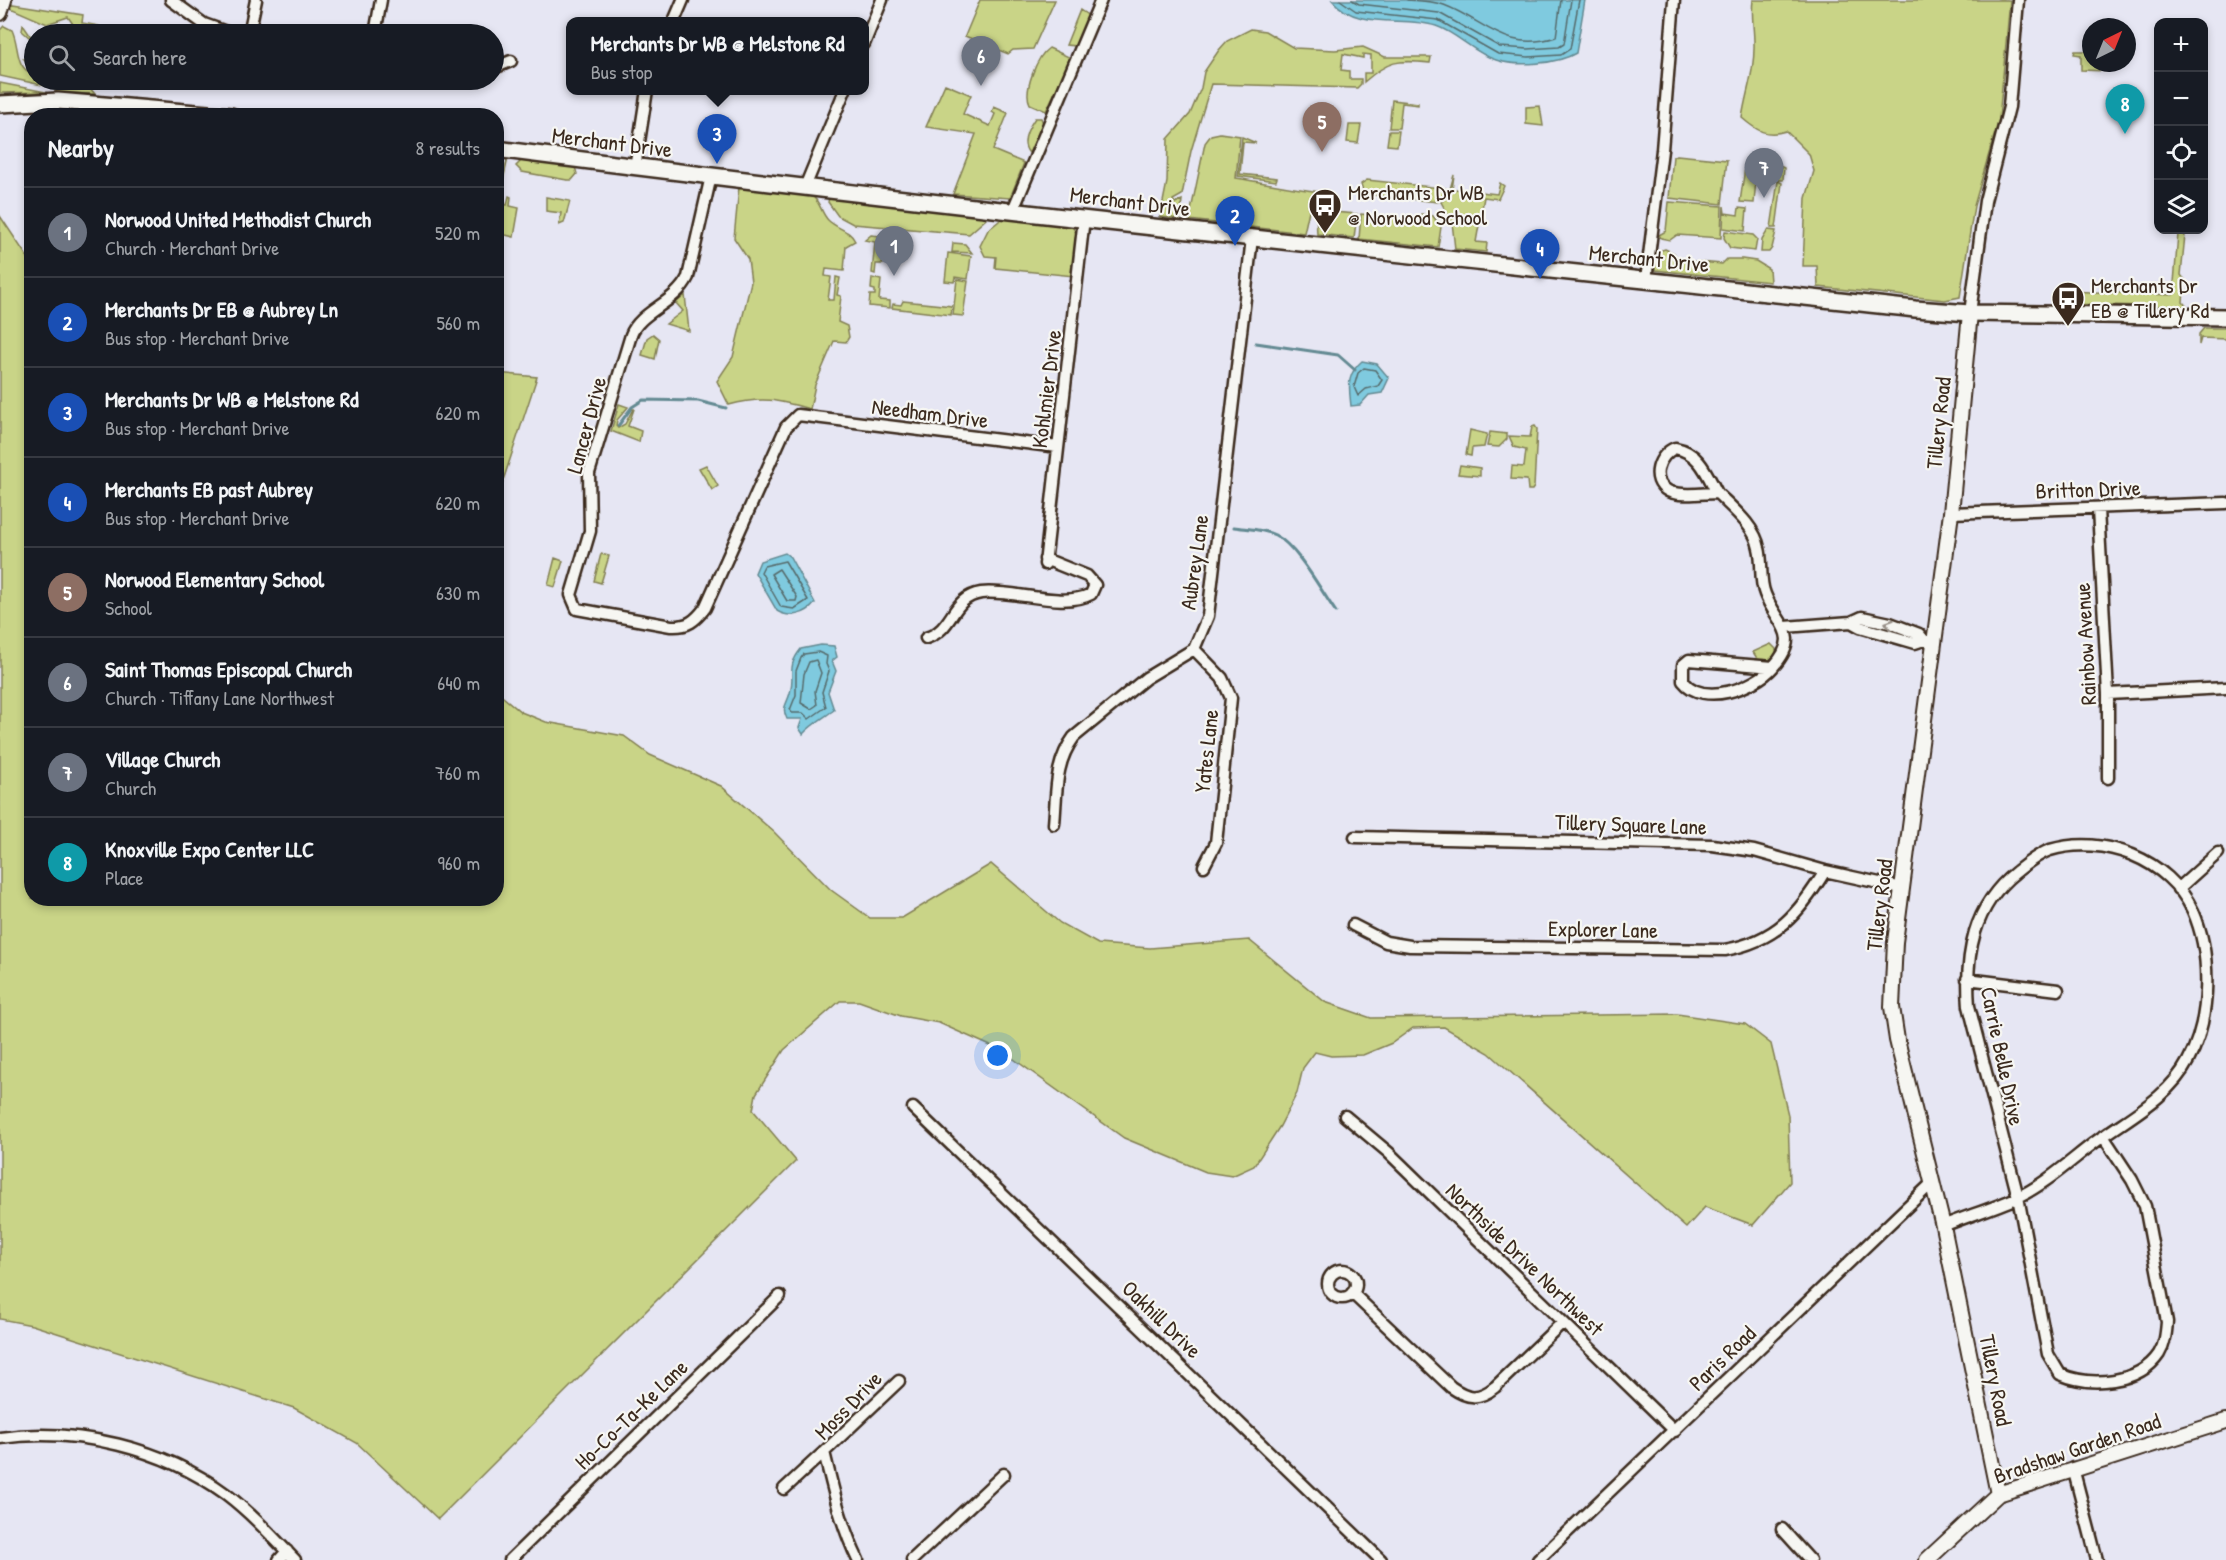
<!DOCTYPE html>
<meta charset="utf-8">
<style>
:root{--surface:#171b24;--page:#20242c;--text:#f1f3f6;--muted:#9ea1a6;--line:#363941;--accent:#0b8043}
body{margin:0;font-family:"Patrick Hand",sans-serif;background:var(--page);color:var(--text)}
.controls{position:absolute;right:18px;top:18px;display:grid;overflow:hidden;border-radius:12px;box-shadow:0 3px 9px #0003}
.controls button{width:54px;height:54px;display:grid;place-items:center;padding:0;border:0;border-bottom:2px solid var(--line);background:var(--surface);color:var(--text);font:30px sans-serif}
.compass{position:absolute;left:2082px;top:18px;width:54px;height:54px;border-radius:50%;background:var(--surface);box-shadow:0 3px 9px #0003;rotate:43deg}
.you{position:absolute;left:998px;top:1056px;width:21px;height:21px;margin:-15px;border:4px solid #fff;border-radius:50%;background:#1a73e8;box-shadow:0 0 0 9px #1a73e833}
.badge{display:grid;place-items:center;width:39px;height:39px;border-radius:50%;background:var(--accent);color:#fff;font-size:20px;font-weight:700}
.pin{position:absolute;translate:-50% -50px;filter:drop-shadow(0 2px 3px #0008)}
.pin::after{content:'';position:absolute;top:32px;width:21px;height:18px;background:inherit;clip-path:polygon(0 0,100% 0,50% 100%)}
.popup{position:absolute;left:566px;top:17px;width:303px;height:78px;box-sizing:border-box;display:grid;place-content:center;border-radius:12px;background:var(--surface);filter:drop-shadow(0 2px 4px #0005);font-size:20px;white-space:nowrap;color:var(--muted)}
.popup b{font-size:22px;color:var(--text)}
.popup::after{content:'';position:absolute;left:50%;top:100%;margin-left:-12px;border:12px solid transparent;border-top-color:var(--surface)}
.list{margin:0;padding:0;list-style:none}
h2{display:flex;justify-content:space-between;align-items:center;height:78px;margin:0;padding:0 24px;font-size:26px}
h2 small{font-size:20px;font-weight:400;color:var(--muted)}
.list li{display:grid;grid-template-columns:39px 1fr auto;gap:18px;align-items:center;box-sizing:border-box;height:90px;padding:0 24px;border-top:2px solid var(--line)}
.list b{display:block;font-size:22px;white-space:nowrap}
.list p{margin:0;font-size:20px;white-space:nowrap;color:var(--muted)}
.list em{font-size:20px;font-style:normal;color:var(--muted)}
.icon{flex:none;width:33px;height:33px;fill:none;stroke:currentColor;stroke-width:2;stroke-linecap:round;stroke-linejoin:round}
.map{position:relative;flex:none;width:2226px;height:1560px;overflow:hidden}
.search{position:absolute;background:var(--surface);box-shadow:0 3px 9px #0003;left:24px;top:24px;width:480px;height:66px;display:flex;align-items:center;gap:15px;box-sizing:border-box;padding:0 21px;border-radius:33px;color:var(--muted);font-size:22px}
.panel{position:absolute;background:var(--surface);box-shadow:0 3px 9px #0003;left:24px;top:108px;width:480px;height:798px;border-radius:24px}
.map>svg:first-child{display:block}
</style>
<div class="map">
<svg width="2226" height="1560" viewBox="0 0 2226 1560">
<rect width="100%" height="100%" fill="#e6e6f3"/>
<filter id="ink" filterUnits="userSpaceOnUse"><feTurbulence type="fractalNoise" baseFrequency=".0167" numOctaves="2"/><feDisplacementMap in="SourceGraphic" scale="12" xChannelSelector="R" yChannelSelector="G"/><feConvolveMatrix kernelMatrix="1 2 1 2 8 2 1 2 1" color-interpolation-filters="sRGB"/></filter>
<g filter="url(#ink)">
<path fill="#c9d487" stroke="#827f52" stroke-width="1.5" d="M980,0H1055L1033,49L1013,50L1008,54L965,36Z
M1753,0H2010L1999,119L1974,206L1960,297L1945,300L1818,287L1817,266H1803L1806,198L1814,171L1809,154L1786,131C1766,137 1757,131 1742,118C1746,92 1755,70 1754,43C1754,29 1751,14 1753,0Z
M13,4L83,15L82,23L99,26L104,34H80L68,17L47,24L8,7Z
M1080,10L1089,16L1076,46L1066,45Z
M23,25L34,41V69L24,59L32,60L30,38L22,31Z
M4,26L12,30C20,47 14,68 34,74V80H83L95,94L59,93L51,87L0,76V30Z
M1251,29L1265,31L1294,48L1335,50L1363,47L1385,57H1431L1430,63C1397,60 1389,60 1364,82V73H1371V55L1363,54V58L1343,54L1341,70L1349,71V79H1361V84L1357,88L1211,84L1191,151L1182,195L1173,200L1175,203L1182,200L1180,219L1160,217L1167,182L1168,139L1190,114L1201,88L1204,72L1219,50L1227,41Z
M1049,48L1071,58L1046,111L1030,104C1023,91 1037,56 1049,48Z
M2075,51H2091V63H2108L2107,71L2081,70V55L2074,54Z
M0,83L46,92L0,93Z
M945,84L971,95L963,114L990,126L995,114L992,112L994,107L1008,113L993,150L1024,163L1010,198L953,194L976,134L926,127Z
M1392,100L1418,103V105L1402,103L1399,128H1389Z
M1540,106L1543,126L1526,124V107Z
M1035,118H1041L1043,123L1029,153C1020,143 1028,128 1035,118Z
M1349,125H1361L1358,143L1347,142Z
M1389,131H1399L1397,146L1387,145Z
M1220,133L1240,136L1236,178C1267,183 1290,188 1320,192L1321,195L1310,206L1304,233L1189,220L1205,143L1211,135Z
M1242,137L1256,143L1243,142L1240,174L1277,178L1276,181L1238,176Z
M1677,155L1727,160L1722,204L1669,198L1673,156Z
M508,158L498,203L507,205L509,196L511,197L510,206L519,208L514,237L497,233V196Z
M521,161L575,167L577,174L572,180H567L522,172L516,166Z
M1746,161L1767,164L1766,176L1776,177L1778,165L1784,168L1783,180H1756L1754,203L1740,202Z
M1454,175L1452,190L1438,202L1364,194L1361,184L1367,180L1450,189Z
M1778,181L1782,183L1776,228H1771Z
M1500,183L1504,186L1498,199L1484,197L1476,242L1487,243L1486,252L1455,249L1452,222L1441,202L1455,189L1497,194Z
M739,187L812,196C820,201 821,213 828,220C837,229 850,230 855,241L846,246L844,271L826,269L825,276L831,277L828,300H834L836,277L840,278L837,295L841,296L838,322L847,326L849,337L846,342L834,341L815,385L810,409C778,400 762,396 729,405L717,381L733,357L751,282L748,259L734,238Z
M546,197L570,201L564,223L559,225L561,213L546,211Z
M829,198L984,215L986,219L969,234L853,224L838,216L828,202Z
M1669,202L1722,206L1721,238L1677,235L1670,240L1661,238L1659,235L1666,231Z
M1330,203L1336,204L1333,212L1357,214L1354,238L1317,234C1316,220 1315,207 1330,203Z
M1724,206L1725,213L1738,215L1739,208L1747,209L1745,231L1723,228Z
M1361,214L1416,221L1421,214L1433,216L1441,227L1438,247L1359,239Z
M0,216L32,264V898H496L497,692L521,712L546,722L624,736L650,755L721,786L774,832L831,890L870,918H902L991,864L1060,923L1098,944L1150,948L1249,940L1325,1002L1371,1018L1677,1014L1745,1024L1771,1044L1788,1115L1790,1182L1753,1225L1705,1207L1686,1228L1489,1053L1444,1027L1413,1028L1392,1043L1363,1055L1331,1056L1315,1052L1303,1068L1297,1093L1280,1126L1254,1166L1232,1176L1206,1172L1124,1138L1004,1052L939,1023L901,1016L859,1001H840L784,1050L756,1094L753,1110L796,1161L438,1519L357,1443L294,1408L32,1325L0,1319Z
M1004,217L1072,226L1078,236L1074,276L995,268L996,257L985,256L980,246L988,230Z
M1768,230L1776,231L1772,248L1769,252H1761L1762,240Z
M1725,231L1753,235L1757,239L1755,251L1730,248L1724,238Z
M2178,234L2185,235L2181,275L2185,280L2183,302L2187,307L2064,304L2065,291L2173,295Z
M871,235L898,238L897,246L885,245L883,264H876L875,274L872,273L875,242L865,240Z
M953,243L965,244L972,253L952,252Z
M1665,249L1674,253L1678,260L1722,264L1727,259H1742L1756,261L1769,269L1770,282L1655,270V252Z
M948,253L971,256L968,279L955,277L954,282L945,281Z
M872,278L881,280L879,300L890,301V308L869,306L870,295H875V290L871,289Z
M957,279L968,281L963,316L953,315Z
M685,295L689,331L666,324L683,311L676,303Z
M903,301L952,306L951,315L892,308L893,304L901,305Z
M2204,328H2226V339L2201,338L2199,345V334Z
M653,334L659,339L655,359L642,355L647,338Z
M497,373L537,377L497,499L496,373Z
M619,404L628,407L617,420L616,426L618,428L625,424L633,409H634L628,426L641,431L639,442L611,431Z
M1535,426L1537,429L1534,487L1532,490H1528L1527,480L1511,479L1512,466L1524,467L1526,450L1514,447L1509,436L1530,437L1532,427Z
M1470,430L1487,434L1484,447L1472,448L1471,456L1466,455Z
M1490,432L1507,434V439L1499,447L1487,446Z
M706,465L718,486L712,490L699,468Z
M1460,465L1480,468V476L1458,474Z
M601,554L609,556L601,583L594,581Z
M555,558L563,561L555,587L548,585Z
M1771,644L1776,649V654L1764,664L1760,663L1753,652Z"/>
<path fill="#7fcadf" stroke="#648a92" stroke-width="1.5" d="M1332,0H1585L1576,53C1558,64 1517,67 1496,60C1474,53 1457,33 1436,26C1402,15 1358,31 1332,0Z
M1362,361L1377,364L1389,378L1382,393L1369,395L1360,405L1351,406C1349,386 1346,375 1362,361Z
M785,553L790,557L815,603C807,614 790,619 777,611L755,573L760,561Z
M821,645L834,646L837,657L832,661L836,671L828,692L834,710C823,718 811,725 803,734L799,728L802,719H787C781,707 787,705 790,693C796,674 785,669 801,649Z"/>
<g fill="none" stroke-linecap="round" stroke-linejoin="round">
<path stroke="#566a6b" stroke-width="1.5" d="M1340,0L1356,11L1438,20L1498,54L1528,57L1561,55L1570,49L1579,0
M1352,0L1359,4L1439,13L1500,47L1528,49L1559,47L1564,44L1571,0
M1407,0C1419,1 1433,1 1444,5C1486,21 1505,53 1556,37L1561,0
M1364,368L1375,370L1382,380L1378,386L1366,389L1358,396L1354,387L1358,373Z
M785,561L808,600L794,609L781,607L761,572L764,566Z
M779,569L797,597L796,601H787L771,574Z
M818,652L827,656L826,664L829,671L822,692L826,707L809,719L803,713H792L790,710L796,695V671L801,658L804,654Z
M816,660L821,673L815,691L817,705L811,709L801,703L804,674L809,662Z"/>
<path stroke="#648a92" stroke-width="3" d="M1256,343L1338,355L1355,370
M618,426L632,407L643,400L698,401L726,408
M1234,527C1247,529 1263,529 1275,535C1298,547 1321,591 1336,612"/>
<defs>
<path id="minor" d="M171,0L204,24L232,34
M674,21L683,0
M249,34L256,0
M375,34L381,0
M864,44L882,0
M494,68L511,61
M635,168L647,90
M711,176L688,277C675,304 640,311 631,335L589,473L590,531L571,595L577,609L671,626C688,627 695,621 705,608L786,427L798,415L1058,447
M805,187L845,90
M1013,210L1101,0
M1646,280L1662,150L1674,0
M1970,313L1985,201L2009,107L2018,0
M1675,448C1699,452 1707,474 1717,493C1704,493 1680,497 1668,491C1649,480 1659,454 1675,448Z
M1717,493C1732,508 1755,526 1759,548C1763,563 1759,580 1765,594C1777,625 1803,634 1773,667
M2098,509L2108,694V778
M1951,513L2226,503
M1045,564L1084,218
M1851,622L1860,627L1915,643L1924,640
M1785,627L1851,622L1862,617L1890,623L1919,634L1924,640L1933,643
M926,638C955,629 950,598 981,593C1012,589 1063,609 1091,594L1095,585L1087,576L1045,559
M1194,649L1222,678L1231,698L1216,843L1204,866
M1689,660L1773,667C1755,688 1703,707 1683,681V665Z
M2108,694L2226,688
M1054,824C1057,792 1054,764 1074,737L1146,678L1194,649L1208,616L1252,238
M1355,837L1712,845L1754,851L1825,871L1902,888
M2178,889L2218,853
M1353,925L1386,942L1410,946L1725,950C1776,941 1799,914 1825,871
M1967,979L2058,990
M913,1108L1381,1560
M1345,1116L1388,1152L1675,1431
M1943,1226C1967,1216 1992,1209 2016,1198C2043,1186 2069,1162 2094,1143C2127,1118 2168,1099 2188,1061C2211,1019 2212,954 2193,911C2169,859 2103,834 2050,850C2038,854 2026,864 2016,872C1973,906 1965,955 1969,1006L2018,1197L2048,1354L2060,1374C2090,1387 2139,1384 2159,1354C2165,1344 2166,1334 2167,1322L2145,1206L2132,1180L2103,1136
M1328 1284a14 14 0 1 1 28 0a14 14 0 1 1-28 0Z
M1352,1293L1451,1387C1468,1399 1479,1400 1495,1387L1562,1323
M0,1438C77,1427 163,1448 226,1494C251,1513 273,1537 295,1560
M2073,1468L2097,1560
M784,1489L824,1452
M1782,1529L1810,1560
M279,1560L287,1551
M510,1560L780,1296
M858,1560C841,1525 833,1489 824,1452L899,1381
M912,1560L1004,1474
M1538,1560L1932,1183"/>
<path id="tertiary" d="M0,13L4,0
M1970,313L1951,513L1895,942L1892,1007L1897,1040L1943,1226L1998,1494
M1927,1560L1998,1494L2226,1421"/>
<path id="secondary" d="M0,104L58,101L231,116
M496,149C968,210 1442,258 1915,309L1970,313L2226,317"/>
</defs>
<use href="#minor" stroke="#3b2a1e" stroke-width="15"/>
<use href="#tertiary" stroke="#3b2a1e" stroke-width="18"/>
<use href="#secondary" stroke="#3b2a1e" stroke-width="20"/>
<use href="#minor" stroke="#f6f6f2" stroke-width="10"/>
<use href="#tertiary" stroke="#f6f6f2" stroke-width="14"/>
<use href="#secondary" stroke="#f6f6f2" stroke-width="15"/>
</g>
<defs><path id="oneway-chevron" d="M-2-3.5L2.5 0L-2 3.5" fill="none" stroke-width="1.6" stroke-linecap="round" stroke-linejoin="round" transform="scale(1.5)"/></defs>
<use stroke="#989088" href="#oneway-chevron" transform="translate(1889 624) rotate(-162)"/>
</g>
<defs>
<symbol id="bus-pin" viewBox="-11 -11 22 30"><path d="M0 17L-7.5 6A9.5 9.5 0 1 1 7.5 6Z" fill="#3b2a1e" stroke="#f6f6f2"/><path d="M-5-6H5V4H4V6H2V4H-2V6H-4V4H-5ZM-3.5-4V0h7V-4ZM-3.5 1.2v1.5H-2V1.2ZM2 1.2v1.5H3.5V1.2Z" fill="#fff"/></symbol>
</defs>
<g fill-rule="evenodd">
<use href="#bus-pin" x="1306" y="186" width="38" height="52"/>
<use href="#bus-pin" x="2049" y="279" width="38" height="52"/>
</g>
<g text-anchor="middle" stroke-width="4.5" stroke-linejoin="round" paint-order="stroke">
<g font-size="22" fill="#3b2a1e" stroke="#f6f6f2">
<text transform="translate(612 142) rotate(7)" y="8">Merchant Drive</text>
<text transform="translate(1130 201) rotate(7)" y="8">Merchant Drive</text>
<text transform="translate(1649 258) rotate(6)" y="8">Merchant Drive</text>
<text transform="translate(1046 389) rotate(-83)" y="8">Kohlmier Drive</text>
<text transform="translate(930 413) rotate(7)" y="8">Needham Drive</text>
<text transform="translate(1938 423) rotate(-84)" y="8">Tillery Road</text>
<text transform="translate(586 425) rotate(-75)" y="8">Lancer Drive</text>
<text transform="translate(2088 489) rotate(-2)" y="8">Britton Drive</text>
<text transform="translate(1194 562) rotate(-82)" y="8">Aubrey Lane</text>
<text transform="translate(2085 644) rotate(-93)" y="8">Rainbow Avenue</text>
<text transform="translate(1206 751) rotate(-84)" y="8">Yates Lane</text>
<text transform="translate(1631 824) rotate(2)" y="8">Tillery Square Lane</text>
<text transform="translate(1879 905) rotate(-83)" y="8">Tillery Road</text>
<text transform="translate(1603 929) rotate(1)" y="8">Explorer Lane</text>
<text transform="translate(2003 1056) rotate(78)" y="8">Carrie Belle Drive</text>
<text transform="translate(1525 1259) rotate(44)" y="8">Northside Drive Northwest</text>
<text transform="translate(1162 1319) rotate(44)" y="8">Oakhill Drive</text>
<text transform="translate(1722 1358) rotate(-44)" y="8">Paris Road</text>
<text transform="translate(1996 1380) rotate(79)" y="8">Tillery Road</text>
<text transform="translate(848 1405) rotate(-46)" y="8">Moss Drive</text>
<text transform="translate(631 1414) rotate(-44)" y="8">Ho-Co-Ta-Ke Lane</text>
<text transform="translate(2077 1448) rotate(-19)" y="8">Bradshaw Garden Road</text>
</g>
<g font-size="22" fill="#3b2a1e" stroke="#f6f6f2" text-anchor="start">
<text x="1348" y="200">Merchants Dr WB<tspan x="1348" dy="25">@ Norwood School</tspan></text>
<text x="2091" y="293">Merchants Dr<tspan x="2091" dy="25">EB @ Tillery Rd</tspan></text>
</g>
</g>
</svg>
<div class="controls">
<button>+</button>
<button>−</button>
<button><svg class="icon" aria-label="locate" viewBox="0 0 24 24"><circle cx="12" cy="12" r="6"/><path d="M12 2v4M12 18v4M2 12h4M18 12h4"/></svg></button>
<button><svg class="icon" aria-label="layers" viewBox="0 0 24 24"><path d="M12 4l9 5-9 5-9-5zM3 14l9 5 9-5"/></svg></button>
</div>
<svg class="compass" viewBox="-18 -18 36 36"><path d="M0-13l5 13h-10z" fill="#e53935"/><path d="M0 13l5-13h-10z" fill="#9ea1a6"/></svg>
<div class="you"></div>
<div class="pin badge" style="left:894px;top:276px;background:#6b7280">1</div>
<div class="pin badge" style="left:1235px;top:246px;background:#1a4fb4">2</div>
<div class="pin badge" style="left:717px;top:164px;background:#1a4fb4">3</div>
<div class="popup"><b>Merchants Dr WB @ Melstone Rd</b>Bus stop</div>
<div class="pin badge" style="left:1540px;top:279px;background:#1a4fb4">4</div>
<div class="pin badge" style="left:1322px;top:152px;background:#8d6e63">5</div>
<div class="pin badge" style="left:981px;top:86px;background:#6b7280">6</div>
<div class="pin badge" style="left:1764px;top:198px;background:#6b7280">7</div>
<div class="pin badge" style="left:2125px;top:134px;background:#0f9aa8">8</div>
<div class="search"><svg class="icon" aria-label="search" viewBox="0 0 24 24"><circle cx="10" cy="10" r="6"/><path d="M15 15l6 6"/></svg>Search here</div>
<section class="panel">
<h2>Nearby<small>8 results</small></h2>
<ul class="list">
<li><span class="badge" style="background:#6b7280">1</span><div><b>Norwood United Methodist Church</b><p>Church · Merchant Drive</p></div><em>520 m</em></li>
<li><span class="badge" style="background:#1a4fb4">2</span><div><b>Merchants Dr EB @ Aubrey Ln</b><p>Bus stop · Merchant Drive</p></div><em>560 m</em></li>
<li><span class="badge" style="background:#1a4fb4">3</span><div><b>Merchants Dr WB @ Melstone Rd</b><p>Bus stop · Merchant Drive</p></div><em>620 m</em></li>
<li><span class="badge" style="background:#1a4fb4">4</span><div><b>Merchants EB past Aubrey</b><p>Bus stop · Merchant Drive</p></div><em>620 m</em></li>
<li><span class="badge" style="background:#8d6e63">5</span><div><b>Norwood Elementary School</b><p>School</p></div><em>630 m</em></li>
<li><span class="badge" style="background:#6b7280">6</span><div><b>Saint Thomas Episcopal Church</b><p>Church · Tiffany Lane Northwest</p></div><em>640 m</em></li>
<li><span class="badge" style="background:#6b7280">7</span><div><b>Village Church</b><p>Church</p></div><em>760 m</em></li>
<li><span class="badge" style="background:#0f9aa8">8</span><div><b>Knoxville Expo Center LLC</b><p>Place</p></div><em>960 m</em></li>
</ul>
</section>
</div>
